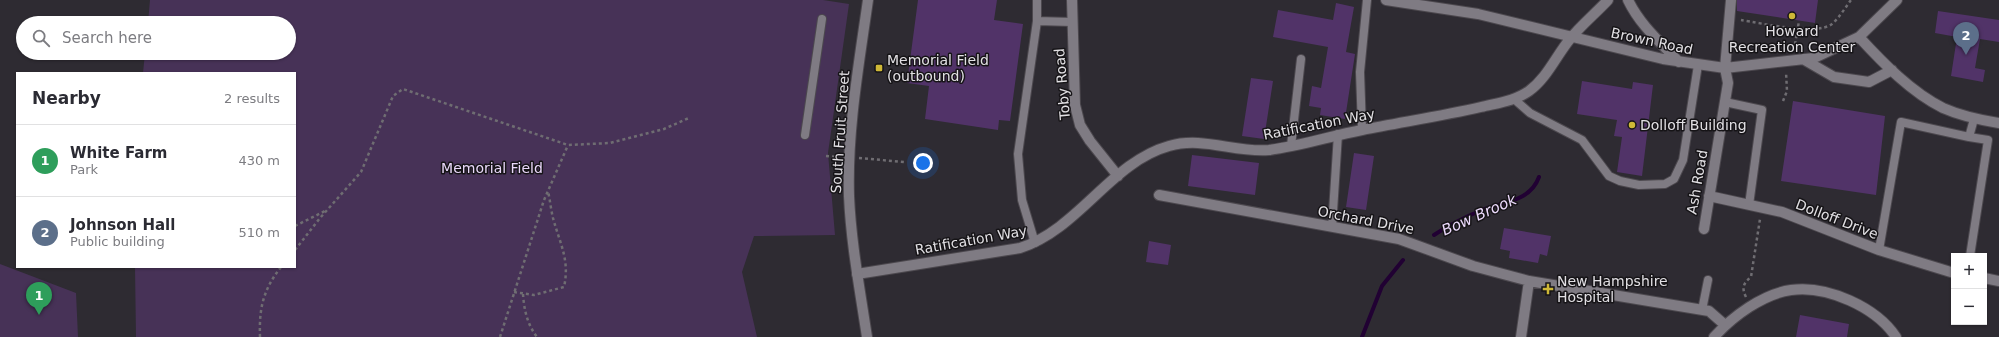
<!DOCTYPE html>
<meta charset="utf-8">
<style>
:root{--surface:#fff;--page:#f2f2f3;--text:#2b2b33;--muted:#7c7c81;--line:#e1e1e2;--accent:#ea580c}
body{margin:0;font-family:"DejaVu Sans",sans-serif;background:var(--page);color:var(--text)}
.controls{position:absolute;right:12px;bottom:12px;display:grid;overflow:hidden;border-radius:0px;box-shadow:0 1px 3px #0004}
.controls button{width:36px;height:36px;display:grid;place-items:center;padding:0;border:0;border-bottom:1px solid var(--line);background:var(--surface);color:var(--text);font:20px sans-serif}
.you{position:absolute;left:923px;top:163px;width:14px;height:14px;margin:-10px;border:3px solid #fff;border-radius:50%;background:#1a73e8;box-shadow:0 0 0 6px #1a73e833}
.badge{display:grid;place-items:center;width:26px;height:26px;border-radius:50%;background:var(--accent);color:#fff;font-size:13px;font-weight:700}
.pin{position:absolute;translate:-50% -33px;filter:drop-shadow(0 1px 2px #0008)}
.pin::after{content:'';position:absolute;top:21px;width:14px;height:12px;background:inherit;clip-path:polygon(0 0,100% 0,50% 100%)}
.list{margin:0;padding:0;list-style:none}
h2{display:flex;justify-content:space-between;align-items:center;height:52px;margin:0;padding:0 16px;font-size:17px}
h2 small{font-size:13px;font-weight:400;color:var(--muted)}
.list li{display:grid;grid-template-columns:26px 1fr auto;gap:12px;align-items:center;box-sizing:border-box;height:72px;padding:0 16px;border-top:1px solid var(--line)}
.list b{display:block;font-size:15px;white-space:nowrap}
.list p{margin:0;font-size:13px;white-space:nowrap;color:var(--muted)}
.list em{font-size:13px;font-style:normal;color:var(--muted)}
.icon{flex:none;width:22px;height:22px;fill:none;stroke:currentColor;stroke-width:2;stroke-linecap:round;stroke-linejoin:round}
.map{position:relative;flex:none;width:1999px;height:337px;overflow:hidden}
.search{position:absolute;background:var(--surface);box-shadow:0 1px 3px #0004;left:16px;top:16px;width:280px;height:44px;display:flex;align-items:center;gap:10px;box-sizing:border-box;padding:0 14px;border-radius:22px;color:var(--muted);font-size:15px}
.panel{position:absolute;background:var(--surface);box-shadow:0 1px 3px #0004;left:16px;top:72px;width:280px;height:196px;border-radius:0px}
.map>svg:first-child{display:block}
</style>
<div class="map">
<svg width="1999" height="337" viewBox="0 0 1999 337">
<rect width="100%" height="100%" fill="#2e2b32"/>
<path fill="#473257" d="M150,0H823L849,4L828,153L835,235L754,236L742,272L757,337H136L135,267H295V73H143L145,53H289V23H148Z
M0,264L76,293L78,337H0Z"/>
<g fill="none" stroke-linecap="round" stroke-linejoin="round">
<path stroke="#210133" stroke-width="4" d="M1434,235C1449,225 1465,217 1482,210C1502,202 1530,202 1539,177
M1362,337L1382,286L1403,260"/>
</g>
<path fill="#513368" d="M918,0H997L994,20L1023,24L1010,121L999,120L998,130L925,119L929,86L907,83Z
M1737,0H1818L1815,23L1737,11Z
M1336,3L1354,7L1346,52L1355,54L1345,119L1320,115L1321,108L1309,106L1312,86L1321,88L1328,47L1273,37L1278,10L1333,20Z
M1938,11L1999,20V42L1980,39L1975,68L1985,70L1983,82L1951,76L1957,37L1935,33Z
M1251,78L1273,81L1264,139L1242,136Z
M1582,81L1632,89L1633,82L1653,85L1642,176L1617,172L1622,137L1614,136L1617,120L1577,114Z
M1793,101L1885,116L1876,195L1781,181Z
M1354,153L1374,156L1366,210L1346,207Z
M1192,155L1259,163L1255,195L1188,186Z
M1504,228L1551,236L1547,256L1540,254L1538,263L1509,258L1510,251L1500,249Z
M1149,241L1171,245L1168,265L1146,262Z
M1800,315L1849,324L1847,337H1796Z"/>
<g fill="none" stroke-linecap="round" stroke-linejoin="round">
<defs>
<path id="lane" d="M1037,0V21
M1514,99L1530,113L1582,140L1609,176L1620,181L1639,185L1665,184L1674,179L1683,160L1698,65
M1725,102L1762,110L1749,205
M1362,129L1360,72L1367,0
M805,135L822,19
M1291,146L1301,59
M1332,227L1338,134
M1035,243L1022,200L1018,154L1037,21L1072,22
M1879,250L1901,122L1969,137
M1970,256L1988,140L1969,137L1974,119
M1702,310L1708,280"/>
<path id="street" d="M1072,0L1075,105L1080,125L1090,141L1118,176
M1386,0L1478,14L1663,59L1725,68L1814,58L1859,37L1897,0
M1628,0C1640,25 1660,42 1679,62
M1859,37C1883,63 1911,92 1943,108C1961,116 1980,120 1999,123
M1803,59L1834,77L1869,82L1892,70
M1159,195L1399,239L1473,266L1529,281L1709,311L1725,325
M1709,196L1782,212L1879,250L1954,273
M1704,229L1728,83L1725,68L1731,0
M857,274L1020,248C1079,229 1111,162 1169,146C1203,136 1235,153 1269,150C1300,146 1331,136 1362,130C1402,122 1442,116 1481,107C1497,103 1515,101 1529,91C1547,78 1556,56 1570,39C1581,25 1596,13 1608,0
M1984,278L1999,281
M1521,337L1529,281
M1714,337C1733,316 1763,294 1791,290C1827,285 1876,307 1896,337"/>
<path id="secondary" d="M867,337C860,290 851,243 849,196C847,130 859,64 868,0"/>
</defs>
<use href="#lane" stroke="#4c484e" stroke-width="10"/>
<use href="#street" stroke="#4c484e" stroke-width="12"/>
<use href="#secondary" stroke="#4c484e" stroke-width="12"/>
<path stroke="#6f6d72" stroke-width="2.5" stroke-dasharray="3 3" stroke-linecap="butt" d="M1741,20C1761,23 1816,36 1832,24C1839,18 1845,8 1851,0
M1794,50L1799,21
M1783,101L1787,91L1786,72
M826,156L838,157
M859,158L904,162
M295,226L325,211
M295,250L320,218L361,172L393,96L403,89L568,145L610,143L664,129L689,118
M514,292L534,295L564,287C570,260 560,244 553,218C551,210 550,200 548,191
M523,294C524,309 527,324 537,337
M1746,297C1741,287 1744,283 1751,277L1760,219
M260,337C259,308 263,290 281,267
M500,337L544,200L568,145"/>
<use href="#lane" stroke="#7f7b83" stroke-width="8"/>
<use href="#street" stroke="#7f7b83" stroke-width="10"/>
<use href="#secondary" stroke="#7f7b83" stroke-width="10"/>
</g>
<g fill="#cfb837" stroke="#161417" stroke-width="1.5">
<circle cx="1792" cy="16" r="4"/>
<rect x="875" y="64" width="8" height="8" rx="2"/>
<circle cx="1632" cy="125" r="4"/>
<path d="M1546 283h4v4h4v4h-4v4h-4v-4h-4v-4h4z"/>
</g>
<g text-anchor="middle" stroke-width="3" stroke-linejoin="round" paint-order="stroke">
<g font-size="14" fill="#e2e0e4" stroke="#161417" text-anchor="start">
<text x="1792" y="36" text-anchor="middle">Howard<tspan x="1792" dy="16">Recreation Center</tspan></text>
<text x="887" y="65">Memorial Field<tspan x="887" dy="16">(outbound)</tspan></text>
<text x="1640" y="130">Dolloff Building</text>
<text x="1557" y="286">New Hampshire<tspan x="1557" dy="16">Hospital</tspan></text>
</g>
<g font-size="14" fill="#e2e0e4" stroke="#161417">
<text transform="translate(1652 41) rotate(12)" y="5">Brown Road</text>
<text transform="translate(1062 84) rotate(-95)" y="5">Toby Road</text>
<text transform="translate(1319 124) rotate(-11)" y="5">Ratification Way</text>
<text transform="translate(840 132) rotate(-86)" y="5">South Fruit Street</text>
<text transform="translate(1697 182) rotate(-80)" y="5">Ash Road</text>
<text transform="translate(1837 219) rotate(21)" y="5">Dolloff Drive</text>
<text transform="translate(1366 220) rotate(11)" y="5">Orchard Drive</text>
<text transform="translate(971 240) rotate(-10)" y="5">Ratification Way</text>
</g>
<g font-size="14" fill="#ead8fa" stroke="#161417">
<text x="492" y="173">Memorial Field</text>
</g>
<g font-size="15" font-style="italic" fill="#ecdafc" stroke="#161417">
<text transform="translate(1479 215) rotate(-24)" y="5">Bow Brook</text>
</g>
</g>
</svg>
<div class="controls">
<button>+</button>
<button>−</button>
</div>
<div class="you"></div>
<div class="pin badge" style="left:39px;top:315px;background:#2e9e5b">1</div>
<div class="pin badge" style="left:1966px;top:55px;background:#5c6f8a">2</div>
<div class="search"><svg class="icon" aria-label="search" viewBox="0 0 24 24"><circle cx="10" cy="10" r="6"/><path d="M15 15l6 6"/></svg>Search here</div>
<section class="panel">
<h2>Nearby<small>2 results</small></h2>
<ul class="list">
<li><span class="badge" style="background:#2e9e5b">1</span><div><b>White Farm</b><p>Park</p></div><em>430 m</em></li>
<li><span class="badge" style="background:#5c6f8a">2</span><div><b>Johnson Hall</b><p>Public building</p></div><em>510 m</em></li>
</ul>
</section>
</div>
